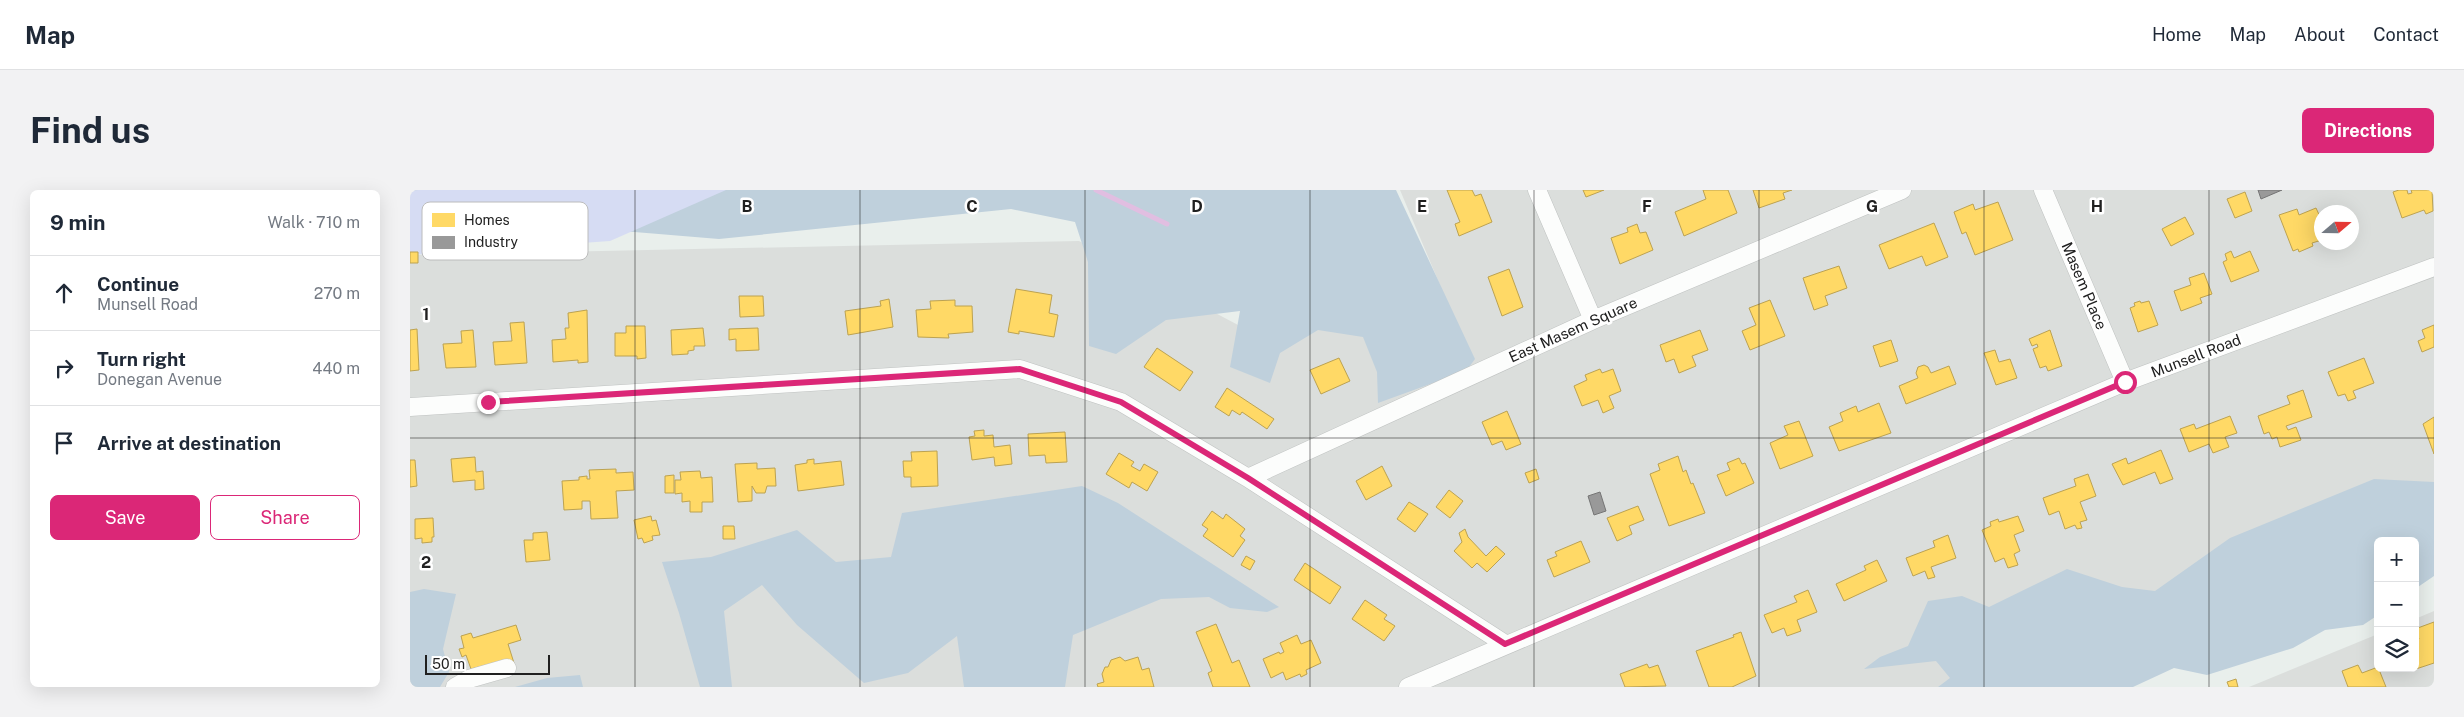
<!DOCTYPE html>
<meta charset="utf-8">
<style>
:root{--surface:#fff;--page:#f2f2f3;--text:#1f2937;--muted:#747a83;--line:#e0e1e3;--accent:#db2777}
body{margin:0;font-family:"Public Sans",sans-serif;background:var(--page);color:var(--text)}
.controls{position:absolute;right:15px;bottom:15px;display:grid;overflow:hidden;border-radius:8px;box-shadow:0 5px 20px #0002}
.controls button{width:45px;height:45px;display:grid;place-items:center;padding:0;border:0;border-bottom:1px solid var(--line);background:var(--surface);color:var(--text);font:25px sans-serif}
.compass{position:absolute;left:1904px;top:15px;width:45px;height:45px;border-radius:50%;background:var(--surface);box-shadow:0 5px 20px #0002;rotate:70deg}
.scale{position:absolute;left:15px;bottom:12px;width:125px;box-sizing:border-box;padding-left:5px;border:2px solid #202020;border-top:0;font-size:14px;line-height:18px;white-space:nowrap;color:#202020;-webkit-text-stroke:4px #fff;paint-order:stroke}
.stop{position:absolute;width:15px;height:15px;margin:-11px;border:4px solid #db2777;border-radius:50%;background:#fff}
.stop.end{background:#db2777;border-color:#fff;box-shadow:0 1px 5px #0008}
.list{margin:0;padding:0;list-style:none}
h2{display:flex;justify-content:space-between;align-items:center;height:65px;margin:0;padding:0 20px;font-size:21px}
h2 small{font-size:16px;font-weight:400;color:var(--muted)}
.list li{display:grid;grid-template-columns:32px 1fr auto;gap:15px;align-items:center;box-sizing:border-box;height:75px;padding:0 20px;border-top:1px solid var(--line)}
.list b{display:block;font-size:19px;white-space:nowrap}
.list p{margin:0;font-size:16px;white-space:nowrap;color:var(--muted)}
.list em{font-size:16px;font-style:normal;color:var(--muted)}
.actions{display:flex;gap:10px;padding:15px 20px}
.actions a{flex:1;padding:11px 0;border:1px solid var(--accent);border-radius:8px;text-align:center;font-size:18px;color:var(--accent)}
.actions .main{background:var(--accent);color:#fff}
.icon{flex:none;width:28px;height:28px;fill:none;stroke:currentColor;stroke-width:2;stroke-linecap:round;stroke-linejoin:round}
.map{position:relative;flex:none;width:2024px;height:497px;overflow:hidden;border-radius:8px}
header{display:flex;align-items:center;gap:30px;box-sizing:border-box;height:70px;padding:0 25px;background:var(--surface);border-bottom:1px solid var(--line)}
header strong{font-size:24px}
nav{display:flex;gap:28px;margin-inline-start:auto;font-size:18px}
.intro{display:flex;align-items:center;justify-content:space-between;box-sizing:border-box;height:120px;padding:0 30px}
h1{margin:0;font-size:35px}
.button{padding:12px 22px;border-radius:8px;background:var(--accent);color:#fff;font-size:18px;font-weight:700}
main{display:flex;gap:30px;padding:0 30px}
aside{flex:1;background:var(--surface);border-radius:8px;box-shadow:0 5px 20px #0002}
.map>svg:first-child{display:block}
</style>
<header>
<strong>Map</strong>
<nav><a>Home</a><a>Map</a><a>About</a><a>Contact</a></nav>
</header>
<div class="intro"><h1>Find us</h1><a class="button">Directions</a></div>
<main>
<aside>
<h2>9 min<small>Walk · 710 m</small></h2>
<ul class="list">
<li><svg class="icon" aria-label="ahead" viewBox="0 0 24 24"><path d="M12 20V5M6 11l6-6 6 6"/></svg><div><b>Continue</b><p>Munsell Road</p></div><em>270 m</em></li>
<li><svg class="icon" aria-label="right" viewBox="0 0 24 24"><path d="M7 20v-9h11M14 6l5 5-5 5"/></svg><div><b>Turn right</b><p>Donegan Avenue</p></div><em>440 m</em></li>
<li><svg class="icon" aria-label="arrive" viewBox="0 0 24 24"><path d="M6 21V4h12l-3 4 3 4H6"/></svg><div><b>Arrive at destination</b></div></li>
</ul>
<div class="actions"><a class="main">Save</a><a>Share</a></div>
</aside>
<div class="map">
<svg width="2024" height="497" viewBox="0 0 2024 497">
<rect width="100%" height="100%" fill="#e9efec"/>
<path fill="#dbdedc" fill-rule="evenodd" d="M990,0H2024V305L1550,497H0V65L669,51L847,145L966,92L1059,164ZM1912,22H1942V52H1912Z
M2024,421V497H1839L1968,444V478H2005V429Z"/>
<path fill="#bfd0dc" d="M0,0H986L1065,169L1056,181L968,213L967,182L953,147L908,140L870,163L860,193L820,177L830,121L756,130L706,164L679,156L678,72L665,32L601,19L309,49L164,37Z
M1964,289L2024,292V386L2005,399V351H1968V425L1953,435L1915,440L1883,458L1797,485L1764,478L1723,497H1528L1540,488L1526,471L1454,479L1470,467L1498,456L1518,411L1552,406L1579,417L1657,379L1712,397L1745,401L1820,348Z
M672,296L708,313L869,417L857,422L820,418L799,407L751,409L663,445L655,497H554L547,446L498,483L454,493L387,435L352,395L314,421L322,497H290L269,423L252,372L301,367L387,340L426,372L481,367L492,323Z
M14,399L46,404L33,459L39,482L30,497H0V402Z
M170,485L173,497H105L137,488Z"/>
<path fill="#d6dcf3" d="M0,0H316L200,51L0,65Z"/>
<path fill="#ffd966" stroke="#bca251" d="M1037,0H1062L1065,6L1071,4L1082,32L1049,46L1045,34L1050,32Z
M1173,0H1194L1176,7Z
M1293,0H1318L1327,23L1274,46L1265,22L1296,9Z
M1343,0H1382L1373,3L1375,9L1349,18Z
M1989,0H1997L1998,4L2002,3L2001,0H2022L2023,21L2016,24L2014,20L1992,28L1983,2Z
M1835,2L1842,21L1825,28L1817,9Z
M1588,12L1603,50L1565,65L1556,42L1552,44L1544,22L1563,14L1565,20Z
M1906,18L1912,31V50L1902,53L1903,56L1889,62L1888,59L1883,61L1869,25L1887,19L1889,25Z
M1775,27L1784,44L1761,56L1752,39Z
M1524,33L1538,67L1516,76L1512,66L1479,79L1469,55Z
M1227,34L1230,43L1236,42L1243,60L1210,74L1201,48L1218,42L1217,38Z
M1821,61L1824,68L1840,61L1849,81L1821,92L1813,72L1817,70L1815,64Z
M0,62H8V73H0Z
M1429,76L1437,98L1415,106L1418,115L1404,120L1393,88Z
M1099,79L1113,117L1092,126L1078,87Z
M1794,83L1802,104L1790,108L1792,113L1771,121L1764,101L1781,95L1779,88Z
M606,99L642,105L639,123L648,125L644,147L609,141V144L598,142Z
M329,106H353L354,126L330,127Z
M479,109L483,137L438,145L435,121L471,116L470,111Z
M545,110V116H562L563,142L538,144L539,148L508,147L506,120L521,119L520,111Z
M1360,110L1375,146L1340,160L1332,141L1346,135L1339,118Z
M1730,111L1731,113L1739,111L1748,135L1728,142L1720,118L1725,116L1724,113Z
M177,120L178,172L168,173V170L143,172L142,150L156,149L155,138H159L158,123Z
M114,132L117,173L85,175L83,152L102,151L100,133Z
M2024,135V157L2012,162L2008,151L2015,148L2012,140Z
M216,136H235L236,168L227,169V166H205V143H216Z
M293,138L295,156H284V160L278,161V164L262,165L261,140Z
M348,138L349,160L326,161V149L319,150V139Z
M7,139L9,180L0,181V140Z
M63,140L66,177L36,178L33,154L52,153L51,141Z
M1290,140L1298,160L1282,166L1286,176L1269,183L1264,169L1256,172L1250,155Z
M1640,140L1652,176L1638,181L1636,176L1630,178L1623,159L1628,157L1627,154L1622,156L1619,149Z
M1481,150L1488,171L1470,177L1463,156Z
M747,158L783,182L770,201L734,177Z
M1585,160L1589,172L1600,169L1607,188L1586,195L1574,163Z
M929,168L940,191L911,204L900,180Z
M1954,168L1964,193L1943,201L1946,208L1938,211L1935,204L1928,206L1918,182Z
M1514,175L1518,177L1521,183L1539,176L1546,194L1496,214L1489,196L1508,188L1506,183L1508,177Z
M1190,179L1192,183L1203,179L1211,201L1199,206L1204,218L1193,223L1188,210L1172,216L1164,196L1177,190L1175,185Z
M817,198L864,229L857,239L832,222L830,225L822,220L819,226L805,217Z
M1893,200L1902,227L1876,236L1878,240L1886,237L1891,250L1870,257L1867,247L1862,249L1859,242L1854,244L1848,226L1880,214L1877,206Z
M1469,213L1481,243L1429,261L1419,237L1433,231L1430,223L1446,216L1448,222Z
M1097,221L1111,254L1096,260L1092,251L1082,255L1072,232Z
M1820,226L1827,243L1815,247L1819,257L1803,263L1799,254L1779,262L1770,239L1784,234L1786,239Z
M2024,227V264L2013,234Z
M1389,231L1403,266L1370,279L1360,253L1378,245L1374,236Z
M574,240V246L583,245L584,257L600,255L602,274L585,276L584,267L562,270L559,247L565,246L564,241Z
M655,242L657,272L636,273L635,265L619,266L618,244Z
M1751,260L1763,289L1750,294L1745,282L1713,295L1702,274L1716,268L1718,274Z
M527,261L528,296L501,297V287H494L493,271H502L501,262Z
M709,263L724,272L721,276L730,281L734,274L748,282L737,301L722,292L719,298L696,284Z
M1268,266L1273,282L1276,280L1281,294L1283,293L1295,323L1259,336L1240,284L1250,280L1248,274Z
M65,267L66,282L73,281L74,299L65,300V290L43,292L41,269Z
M1329,268L1332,274L1335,273L1344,293L1316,306L1307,285L1320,280L1317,273Z
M404,269V274L431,271L434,295L388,301L385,275L397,273V270Z
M0,270H5L7,296L0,297Z
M347,273V279L365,278L366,296H357L355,303H346L342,296V311L328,312L325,274Z
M972,276L982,296L956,310L946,291Z
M206,279V283L223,282L224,300L206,301L208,328L181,329L180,311H172V319L154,320L152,291L169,290V287L177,286V289H180L179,280Z
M1126,279L1129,289L1119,293L1115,283Z
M290,281L291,288L302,287L303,312H292V322H280V311L272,312V303L265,304V290H271L270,282Z
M1678,284L1686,306L1670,312L1677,330L1670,332L1672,338L1667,339L1665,335L1655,339L1649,321L1639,325L1633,308L1666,296L1664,289Z
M264,285V303H255V286Z
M1039,300L1053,311L1040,328L1026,317Z
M999,312L1018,324L1005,342L987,329Z
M1228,316L1234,330L1219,336L1222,344L1207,351L1197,328Z
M802,321L813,329L816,324L835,339L830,346L835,350L823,367L793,346L798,339L792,335Z
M241,326L242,331L246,330L250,345L242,346L243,350L234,353L232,348L228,349L224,330Z
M1608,326L1614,341L1604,345L1610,361L1604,364L1608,375L1598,378L1594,368L1585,372L1572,340L1581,336L1580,332L1588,329L1589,332Z
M23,328L24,347H22V352L12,353V348L5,349V329Z
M313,336H324L325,349H313Z
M1055,339L1058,347L1076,366L1086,356L1095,364L1077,382L1067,373L1062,378L1044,361L1052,352L1049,343Z
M137,342L140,370L116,372L114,350H123V343Z
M1538,345L1546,368L1521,377L1525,387L1518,389L1515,381L1503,386L1496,368L1525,357L1523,351Z
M1171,351L1180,372L1144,387L1137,370L1147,366L1145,362Z
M836,366L845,371L840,380L831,375Z
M1467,370L1477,391L1434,411L1426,394L1456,380L1454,376Z
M895,373L931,397L920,414L884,390Z
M1398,400L1407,422L1387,430L1391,441L1377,446L1374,438L1362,443L1354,425L1387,412L1384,406Z
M955,410L977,425L974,429L985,436L974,451L942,429Z
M2024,432V473L2006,479L2005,450L2009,449L2005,439Z
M806,434L822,473L829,470L840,497H803L798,483L802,481L786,442Z
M106,435L111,450L98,454L104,473L75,482L73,476L61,479L56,465L52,467L49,459L54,458L51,446L61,443L63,448Z
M1331,442L1346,486L1322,497H1299L1286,461L1324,447L1323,445Z
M887,445L891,454L901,450L911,473L896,480L897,484L891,487L890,484L876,490L873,482L861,488L853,469L869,462L870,464L874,462L870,453Z
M710,467L715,471L728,467L732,480L739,478L744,497H688L687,494L694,492L692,484L695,477H698L701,470Z
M1237,474L1239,478L1248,475L1256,496L1215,497L1210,484Z
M1948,475L1952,483L1968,477L1976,497H1938L1932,481Z
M1826,489L1828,497H1819L1817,492Z"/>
<path fill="#999" stroke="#757575" d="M1848,0H1872L1851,9Z
M1190,302L1196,321L1184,325L1178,306Z"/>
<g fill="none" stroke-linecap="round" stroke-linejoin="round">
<path stroke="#e1bee1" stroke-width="5" d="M686,0L757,34"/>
<defs>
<path id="minor" d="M1127,0L1183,130
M1633,0L1715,192
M0,217L610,179L711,212L838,288L1095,454
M838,288L1183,130L1492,0
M45,497L59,489L97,478
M998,497L1715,192L2024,77"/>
</defs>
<use href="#minor" stroke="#bfc2c1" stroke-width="19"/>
<use href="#minor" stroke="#fcfdfc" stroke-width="18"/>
</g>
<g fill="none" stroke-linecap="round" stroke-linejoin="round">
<path stroke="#db2777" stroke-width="6" d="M78,212L610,179L711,212L838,288L1095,454L1715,192"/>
</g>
<path fill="none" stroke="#202020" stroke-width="1" stroke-opacity="0.55" d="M225,0V497M450,0V497M675,0V497M900,0V497M1124,0V497M1349,0V497M1574,0V497M1799,0V497M0,248H2024"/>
<g text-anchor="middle" stroke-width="5" stroke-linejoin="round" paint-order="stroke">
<g font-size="15" fill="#202020" stroke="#fff">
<text transform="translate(1674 96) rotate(67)" y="5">Masem Place</text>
<text transform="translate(1163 140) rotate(-24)" y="5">East Masem Square</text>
<text transform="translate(1786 166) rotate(-21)" y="5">Munsell Road</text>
</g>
</g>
<rect x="12" y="12" width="166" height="58" rx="8" fill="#fff" stroke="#bcbcbc" stroke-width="1"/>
<rect x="22" y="23" width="23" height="14" fill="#ffd966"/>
<rect x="22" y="46" width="23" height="13" fill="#999"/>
<g font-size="14" fill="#202020">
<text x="54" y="35">Homes</text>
<text x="54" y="57">Industry</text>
</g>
<g font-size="16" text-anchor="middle" font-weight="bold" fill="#202020" stroke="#fff" stroke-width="5" stroke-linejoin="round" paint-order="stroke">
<text x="337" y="22">B</text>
<text x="562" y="22">C</text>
<text x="787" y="22">D</text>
<text x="1012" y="22">E</text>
<text x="1237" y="22">F</text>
<text x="1462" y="22">G</text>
<text x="1687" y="22">H</text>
<text x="16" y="130">1</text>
<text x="16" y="378">2</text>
</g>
</svg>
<div class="controls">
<button>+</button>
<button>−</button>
<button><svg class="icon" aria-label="layers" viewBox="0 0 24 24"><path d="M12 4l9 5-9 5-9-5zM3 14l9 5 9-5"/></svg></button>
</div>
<svg class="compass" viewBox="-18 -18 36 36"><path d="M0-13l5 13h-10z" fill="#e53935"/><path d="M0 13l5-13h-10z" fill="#747a83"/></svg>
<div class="scale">50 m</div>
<div class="stop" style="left:1715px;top:192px"></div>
<div class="stop end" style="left:78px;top:212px"></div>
</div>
</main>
